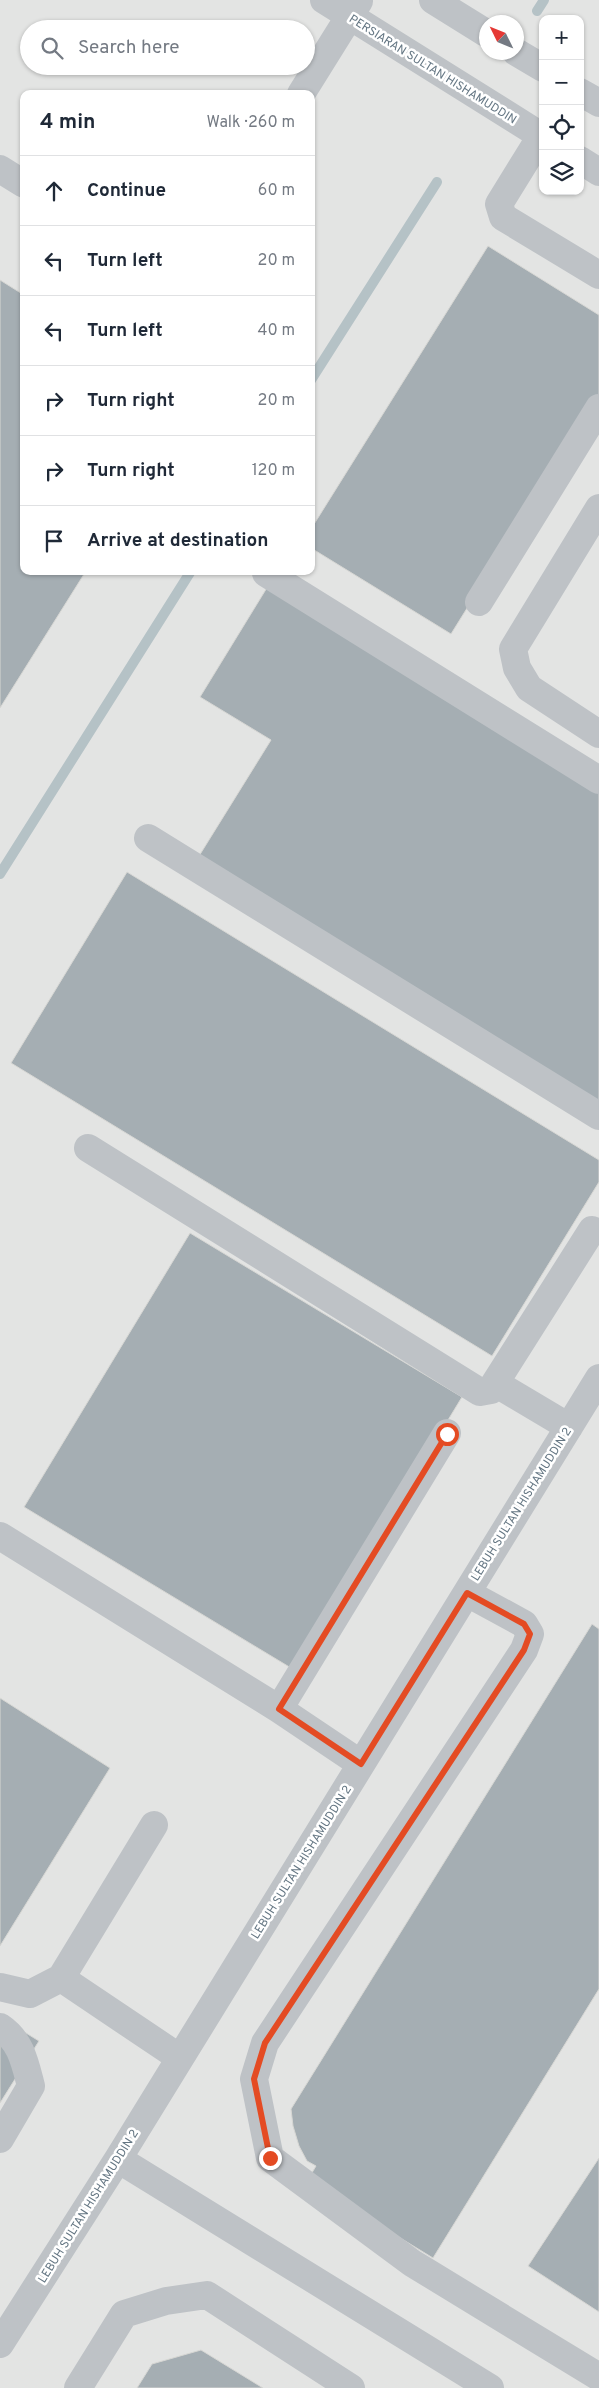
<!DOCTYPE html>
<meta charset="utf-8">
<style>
:root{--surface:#fff;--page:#f2f2f3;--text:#1f2937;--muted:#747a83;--line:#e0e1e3}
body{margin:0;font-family:Overpass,sans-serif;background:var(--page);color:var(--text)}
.controls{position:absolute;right:15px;top:15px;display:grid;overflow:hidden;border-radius:10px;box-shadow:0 1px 4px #0004}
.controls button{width:45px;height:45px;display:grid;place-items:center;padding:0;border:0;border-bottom:1px solid var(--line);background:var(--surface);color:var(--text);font:25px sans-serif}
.compass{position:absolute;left:479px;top:15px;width:45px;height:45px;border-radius:50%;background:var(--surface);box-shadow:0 1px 4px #0004;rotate:313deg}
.stop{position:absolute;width:15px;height:15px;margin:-11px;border:4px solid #e44b23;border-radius:50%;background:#fff}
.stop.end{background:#e44b23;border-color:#fff;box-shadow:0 1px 5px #0008}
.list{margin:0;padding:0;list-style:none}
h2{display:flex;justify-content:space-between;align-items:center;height:65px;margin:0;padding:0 20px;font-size:21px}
h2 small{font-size:16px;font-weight:400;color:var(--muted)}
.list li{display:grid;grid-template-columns:32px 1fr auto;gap:15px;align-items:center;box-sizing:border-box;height:70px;padding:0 20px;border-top:1px solid var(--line)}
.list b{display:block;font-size:19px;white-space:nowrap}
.list em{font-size:16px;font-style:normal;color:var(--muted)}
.icon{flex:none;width:28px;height:28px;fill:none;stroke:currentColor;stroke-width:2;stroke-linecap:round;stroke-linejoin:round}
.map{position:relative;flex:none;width:599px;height:2388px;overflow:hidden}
.search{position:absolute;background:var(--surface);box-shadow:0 1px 4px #0004;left:20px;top:20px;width:295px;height:55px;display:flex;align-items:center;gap:12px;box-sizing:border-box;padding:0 18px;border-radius:28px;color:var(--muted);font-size:19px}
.panel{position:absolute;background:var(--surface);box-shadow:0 1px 4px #0004;left:20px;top:90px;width:295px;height:485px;border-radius:10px}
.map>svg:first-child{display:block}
</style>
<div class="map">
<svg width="599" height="2388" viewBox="0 0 599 2388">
<rect width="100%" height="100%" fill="#f5f5f2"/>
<path fill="#e3e4e3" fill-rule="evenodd" d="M0,0H599V2388H0ZM543,19H580V191H543ZM486,22H516V52H486ZM29,29H306V66H29ZM24,94H311V571H24Z"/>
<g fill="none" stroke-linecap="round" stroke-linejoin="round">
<path stroke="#b5c2c6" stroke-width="10" d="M537,11L544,0
M311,380L437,182
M0,874L191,571"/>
</g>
<path fill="#a5aeb3" stroke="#d7d7d4" d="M488,246L599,315V396L451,634L311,548V529Z
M0,280L24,295V571H86L0,708Z
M268,586L599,789V1101L199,856L271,740L200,697Z
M127,872L599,1160V1182L492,1356L11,1063Z
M190,1233L462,1397L296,1671L24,1507Z
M592,1624L599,1629V1989L433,2258L307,2181L316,2166L307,2161L299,2146L293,2126L291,2109Z
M0,1698L110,1768L0,1946Z
M0,2017L39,2041L0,2103Z
M599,2158V2312L528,2266Z
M201,2350L263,2388H137L152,2364Z"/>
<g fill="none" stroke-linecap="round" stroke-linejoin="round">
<path stroke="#bec2c6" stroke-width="28" d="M324,0L543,137
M433,0L486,33
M516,52L543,68
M580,92L599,103
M301,94L359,1
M541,136L499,204L503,217L599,275
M580,160L599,172
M0,169L24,184
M599,508L513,649L517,668L529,688L599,734
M266,573L599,780
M479,602L599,408
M148,838L599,1116
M88,1148L480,1392L491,1390L495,1383L569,1427
M495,1383L592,1230
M0,1536L279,1709
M467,1593L524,1624L530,1634L524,1650L265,2043L254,2079L270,2158L412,2263L599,2377
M361,1764L279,1709L447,1433
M154,1825L61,1978L180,2058
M0,1987L30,1994L61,1978
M0,2027C21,2041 25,2063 31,2086L0,2139
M118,2159L490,2388
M0,2344L118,2159L599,1378
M78,2388L124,2314L166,2301L207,2295L351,2388"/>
</g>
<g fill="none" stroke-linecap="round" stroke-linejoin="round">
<path stroke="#e44b23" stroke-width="6" d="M270,2158L254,2079L265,2043L524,1650L530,1634L524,1624L467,1593L361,1764L279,1709L447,1434"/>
</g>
<g text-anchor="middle" stroke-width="5" stroke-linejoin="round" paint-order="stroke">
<g font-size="12" fill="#647683" stroke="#fff">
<text transform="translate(433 69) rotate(32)" y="4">PERSIARAN SULTAN HISHAMUDDIN</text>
<text transform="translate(521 1504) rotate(-58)" y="4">LEBUH SULTAN HISHAMUDDIN 2</text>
<text transform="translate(301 1862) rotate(-58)" y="4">LEBUH SULTAN HISHAMUDDIN 2</text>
<text transform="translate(88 2206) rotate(-58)" y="4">LEBUH SULTAN HISHAMUDDIN 2</text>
</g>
</g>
</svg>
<div class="controls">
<button>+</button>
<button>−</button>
<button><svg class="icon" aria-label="locate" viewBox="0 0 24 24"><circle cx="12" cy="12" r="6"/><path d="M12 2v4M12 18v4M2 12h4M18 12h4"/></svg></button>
<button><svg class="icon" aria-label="layers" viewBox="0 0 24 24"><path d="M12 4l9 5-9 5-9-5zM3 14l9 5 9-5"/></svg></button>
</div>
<svg class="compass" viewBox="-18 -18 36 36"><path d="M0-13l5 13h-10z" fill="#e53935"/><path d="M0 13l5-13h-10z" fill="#747a83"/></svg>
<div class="stop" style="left:447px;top:1434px"></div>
<div class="stop end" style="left:270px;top:2158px"></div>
<div class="search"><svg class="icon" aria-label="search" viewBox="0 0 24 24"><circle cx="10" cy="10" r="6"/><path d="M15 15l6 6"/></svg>Search here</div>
<section class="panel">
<h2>4 min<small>Walk · 260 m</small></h2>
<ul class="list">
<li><svg class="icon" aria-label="ahead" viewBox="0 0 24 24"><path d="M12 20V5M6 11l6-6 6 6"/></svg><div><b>Continue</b></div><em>60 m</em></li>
<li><svg class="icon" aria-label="left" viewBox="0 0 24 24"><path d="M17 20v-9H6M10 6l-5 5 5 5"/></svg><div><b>Turn left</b></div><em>20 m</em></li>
<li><svg class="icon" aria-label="left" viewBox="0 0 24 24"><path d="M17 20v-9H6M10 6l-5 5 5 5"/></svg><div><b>Turn left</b></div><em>40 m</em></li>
<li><svg class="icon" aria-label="right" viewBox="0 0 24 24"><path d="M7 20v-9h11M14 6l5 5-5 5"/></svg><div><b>Turn right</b></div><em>20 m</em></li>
<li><svg class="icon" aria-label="right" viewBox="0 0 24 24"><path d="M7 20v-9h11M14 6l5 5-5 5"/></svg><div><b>Turn right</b></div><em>120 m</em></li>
<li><svg class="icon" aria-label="arrive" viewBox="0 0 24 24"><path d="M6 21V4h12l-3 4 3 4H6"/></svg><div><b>Arrive at destination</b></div></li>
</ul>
</section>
</div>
